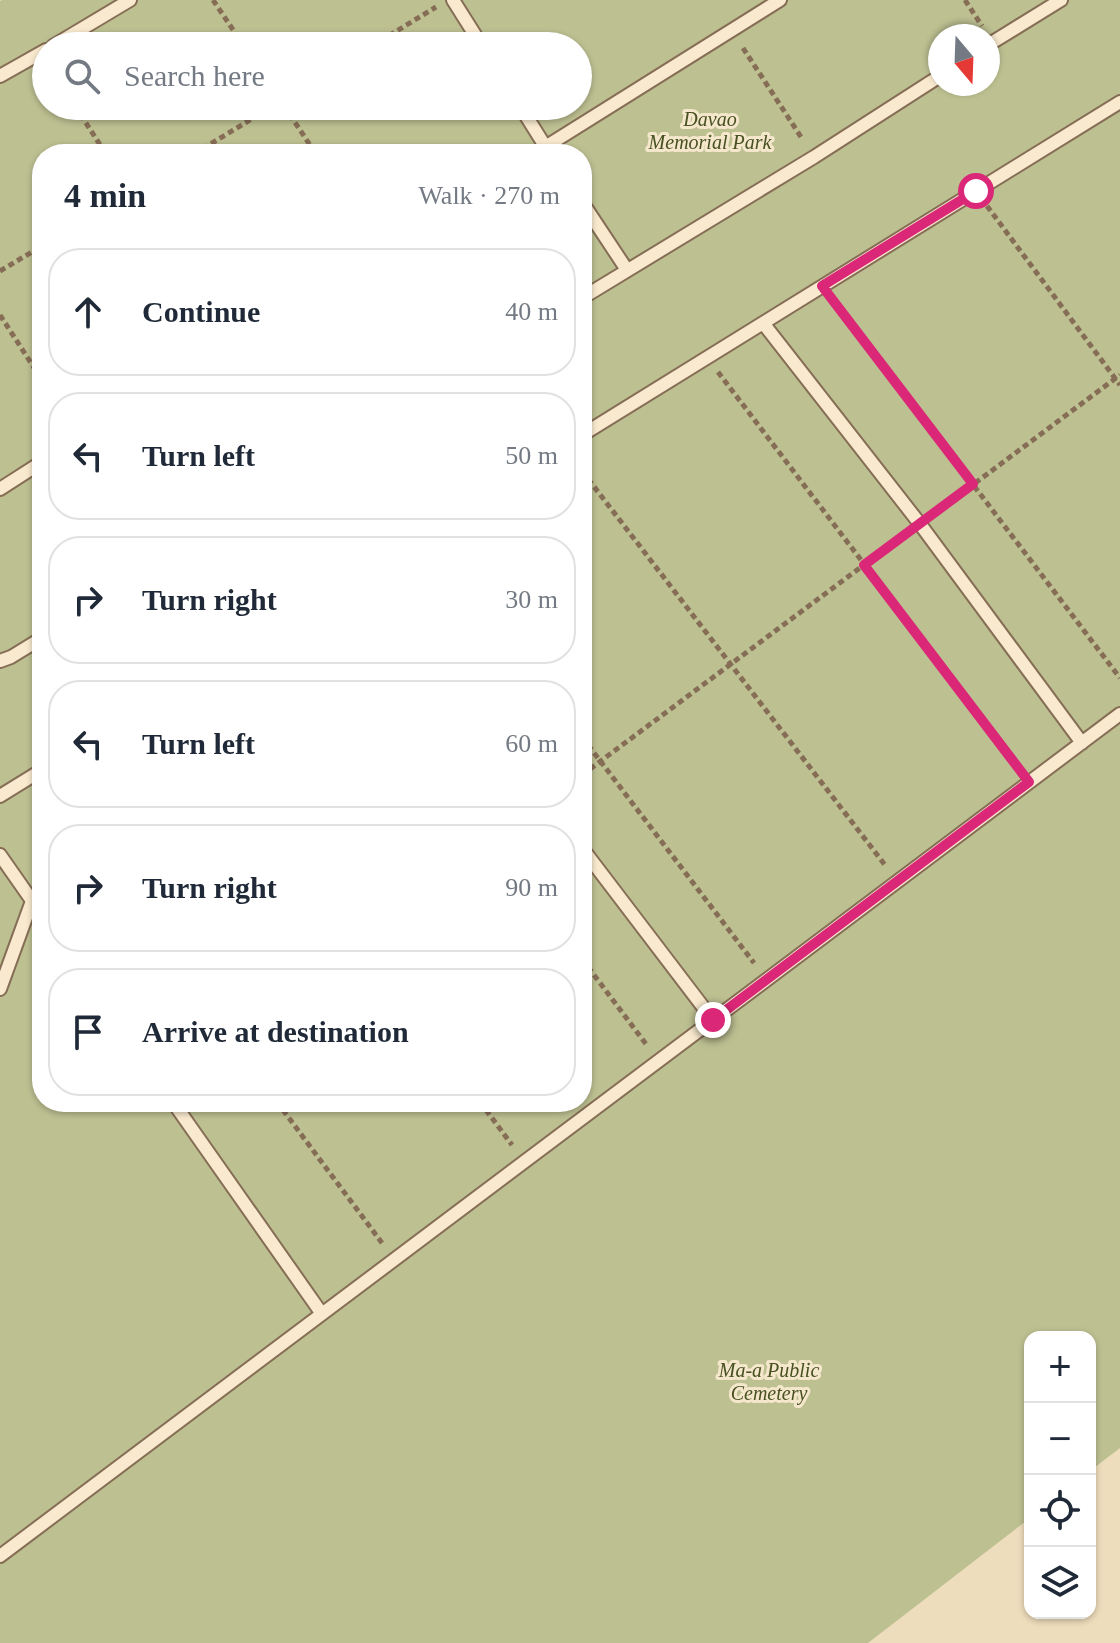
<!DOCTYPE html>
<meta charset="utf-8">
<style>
:root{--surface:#fff;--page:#f6f6f7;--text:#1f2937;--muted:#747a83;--line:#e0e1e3}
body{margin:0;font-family:Georgia,serif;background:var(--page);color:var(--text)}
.controls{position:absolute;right:24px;bottom:24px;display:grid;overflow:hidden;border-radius:16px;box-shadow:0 2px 6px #0004}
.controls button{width:72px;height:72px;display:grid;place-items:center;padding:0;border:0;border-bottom:2px solid var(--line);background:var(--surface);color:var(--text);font:40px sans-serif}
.compass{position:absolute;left:928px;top:24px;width:72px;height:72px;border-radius:50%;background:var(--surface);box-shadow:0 2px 6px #0004;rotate:161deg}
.stop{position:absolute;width:24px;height:24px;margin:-18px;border:6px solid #db2777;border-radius:50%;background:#fff}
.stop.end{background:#db2777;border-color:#fff;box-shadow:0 2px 8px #0008}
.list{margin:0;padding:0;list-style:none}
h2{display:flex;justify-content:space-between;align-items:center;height:104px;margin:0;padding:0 32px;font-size:34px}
h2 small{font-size:26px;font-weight:400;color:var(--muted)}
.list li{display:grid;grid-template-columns:52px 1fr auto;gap:24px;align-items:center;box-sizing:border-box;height:128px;margin:0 16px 16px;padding:0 16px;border:2px solid var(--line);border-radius:32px}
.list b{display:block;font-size:30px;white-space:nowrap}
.list em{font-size:26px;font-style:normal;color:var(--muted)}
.icon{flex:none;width:44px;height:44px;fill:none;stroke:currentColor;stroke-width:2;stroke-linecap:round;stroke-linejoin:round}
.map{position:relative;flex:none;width:1120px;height:1643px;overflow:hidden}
.search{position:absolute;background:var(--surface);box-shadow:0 2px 6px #0004;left:32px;top:32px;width:560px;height:88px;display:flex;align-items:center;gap:20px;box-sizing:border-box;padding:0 28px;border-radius:44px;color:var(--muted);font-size:30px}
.panel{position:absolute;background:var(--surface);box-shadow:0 2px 6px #0004;left:32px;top:144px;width:560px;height:968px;border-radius:32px}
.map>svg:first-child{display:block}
</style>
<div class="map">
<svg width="1120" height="1643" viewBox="0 0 1120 1643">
<rect width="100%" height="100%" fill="#eeddbc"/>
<path fill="#bdc091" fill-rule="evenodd" d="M2,0H1120V1448L1090,1471V1337H1030V1518L868,1643H0V1ZM940,36H988V84H940ZM46,46H578V106H46ZM42,154H582V1102H42Z"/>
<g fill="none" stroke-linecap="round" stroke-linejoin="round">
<defs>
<path id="service" d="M453,0L482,46
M988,45L1061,0
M53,46L130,0
M0,76L46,50
M520,106L550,154
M534,154L780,0
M582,202L627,270
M582,298L814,157L940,76
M763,323L920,524L1082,743
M582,435L1120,102
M0,489L42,462
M0,661L11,657L42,638
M0,796L42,770
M582,848L713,1020
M0,855L42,915
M0,989L32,901
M173,1102L322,1314
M0,1556L1120,714"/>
</defs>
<use href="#service" stroke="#866d56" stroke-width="16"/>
<path stroke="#866d56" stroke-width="5" stroke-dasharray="6 4" stroke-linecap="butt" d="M213,0L244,46
M965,0L982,26
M372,46L436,7
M743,48L803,140
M75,106L106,154
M284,106L316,154
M194,154L273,106
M987,206L1120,385
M0,271L42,246
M835,303L1120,678
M0,315L42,380
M718,372L1017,765
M582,471L885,865
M935,513L1120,375
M582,737L754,963
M582,775L904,535
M582,959L646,1044
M277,1102L382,1243
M480,1102L512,1145"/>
<use href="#service" stroke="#f9eacf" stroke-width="12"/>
</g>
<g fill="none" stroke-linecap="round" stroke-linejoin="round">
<path stroke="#db2777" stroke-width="10" d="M713,1020L1029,782L864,565L973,484L822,286L976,191"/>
</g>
<g text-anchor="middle" stroke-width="6" stroke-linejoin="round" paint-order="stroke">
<g font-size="20" font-style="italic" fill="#485121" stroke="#f5e7cc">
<text x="710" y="126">Davao<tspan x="710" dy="23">Memorial Park</tspan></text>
<text x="769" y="1377">Ma-a Public<tspan x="769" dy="23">Cemetery</tspan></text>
</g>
</g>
</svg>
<div class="controls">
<button>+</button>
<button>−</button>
<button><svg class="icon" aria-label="locate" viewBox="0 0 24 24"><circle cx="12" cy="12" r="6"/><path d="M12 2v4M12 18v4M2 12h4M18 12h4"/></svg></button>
<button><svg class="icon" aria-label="layers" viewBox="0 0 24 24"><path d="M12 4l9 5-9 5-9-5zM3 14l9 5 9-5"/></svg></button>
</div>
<svg class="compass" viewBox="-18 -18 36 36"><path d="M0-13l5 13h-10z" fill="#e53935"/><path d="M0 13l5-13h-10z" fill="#747a83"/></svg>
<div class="stop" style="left:976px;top:191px"></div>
<div class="stop end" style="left:713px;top:1020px"></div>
<div class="search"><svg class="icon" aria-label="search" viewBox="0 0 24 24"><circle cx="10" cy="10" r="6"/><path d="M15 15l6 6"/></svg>Search here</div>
<section class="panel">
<h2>4 min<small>Walk · 270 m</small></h2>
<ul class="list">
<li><svg class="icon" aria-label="ahead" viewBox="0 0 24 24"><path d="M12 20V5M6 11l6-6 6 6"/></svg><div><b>Continue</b></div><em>40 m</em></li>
<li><svg class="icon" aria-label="left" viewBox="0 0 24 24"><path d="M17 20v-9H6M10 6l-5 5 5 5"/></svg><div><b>Turn left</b></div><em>50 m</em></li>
<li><svg class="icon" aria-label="right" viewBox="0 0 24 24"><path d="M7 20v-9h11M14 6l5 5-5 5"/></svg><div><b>Turn right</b></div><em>30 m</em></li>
<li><svg class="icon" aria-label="left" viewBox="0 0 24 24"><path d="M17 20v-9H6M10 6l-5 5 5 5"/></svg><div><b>Turn left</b></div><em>60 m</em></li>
<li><svg class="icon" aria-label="right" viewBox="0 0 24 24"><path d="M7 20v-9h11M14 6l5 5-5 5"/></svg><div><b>Turn right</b></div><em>90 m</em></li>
<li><svg class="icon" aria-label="arrive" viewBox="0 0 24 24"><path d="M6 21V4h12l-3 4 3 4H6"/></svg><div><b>Arrive at destination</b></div></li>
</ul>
</section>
</div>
